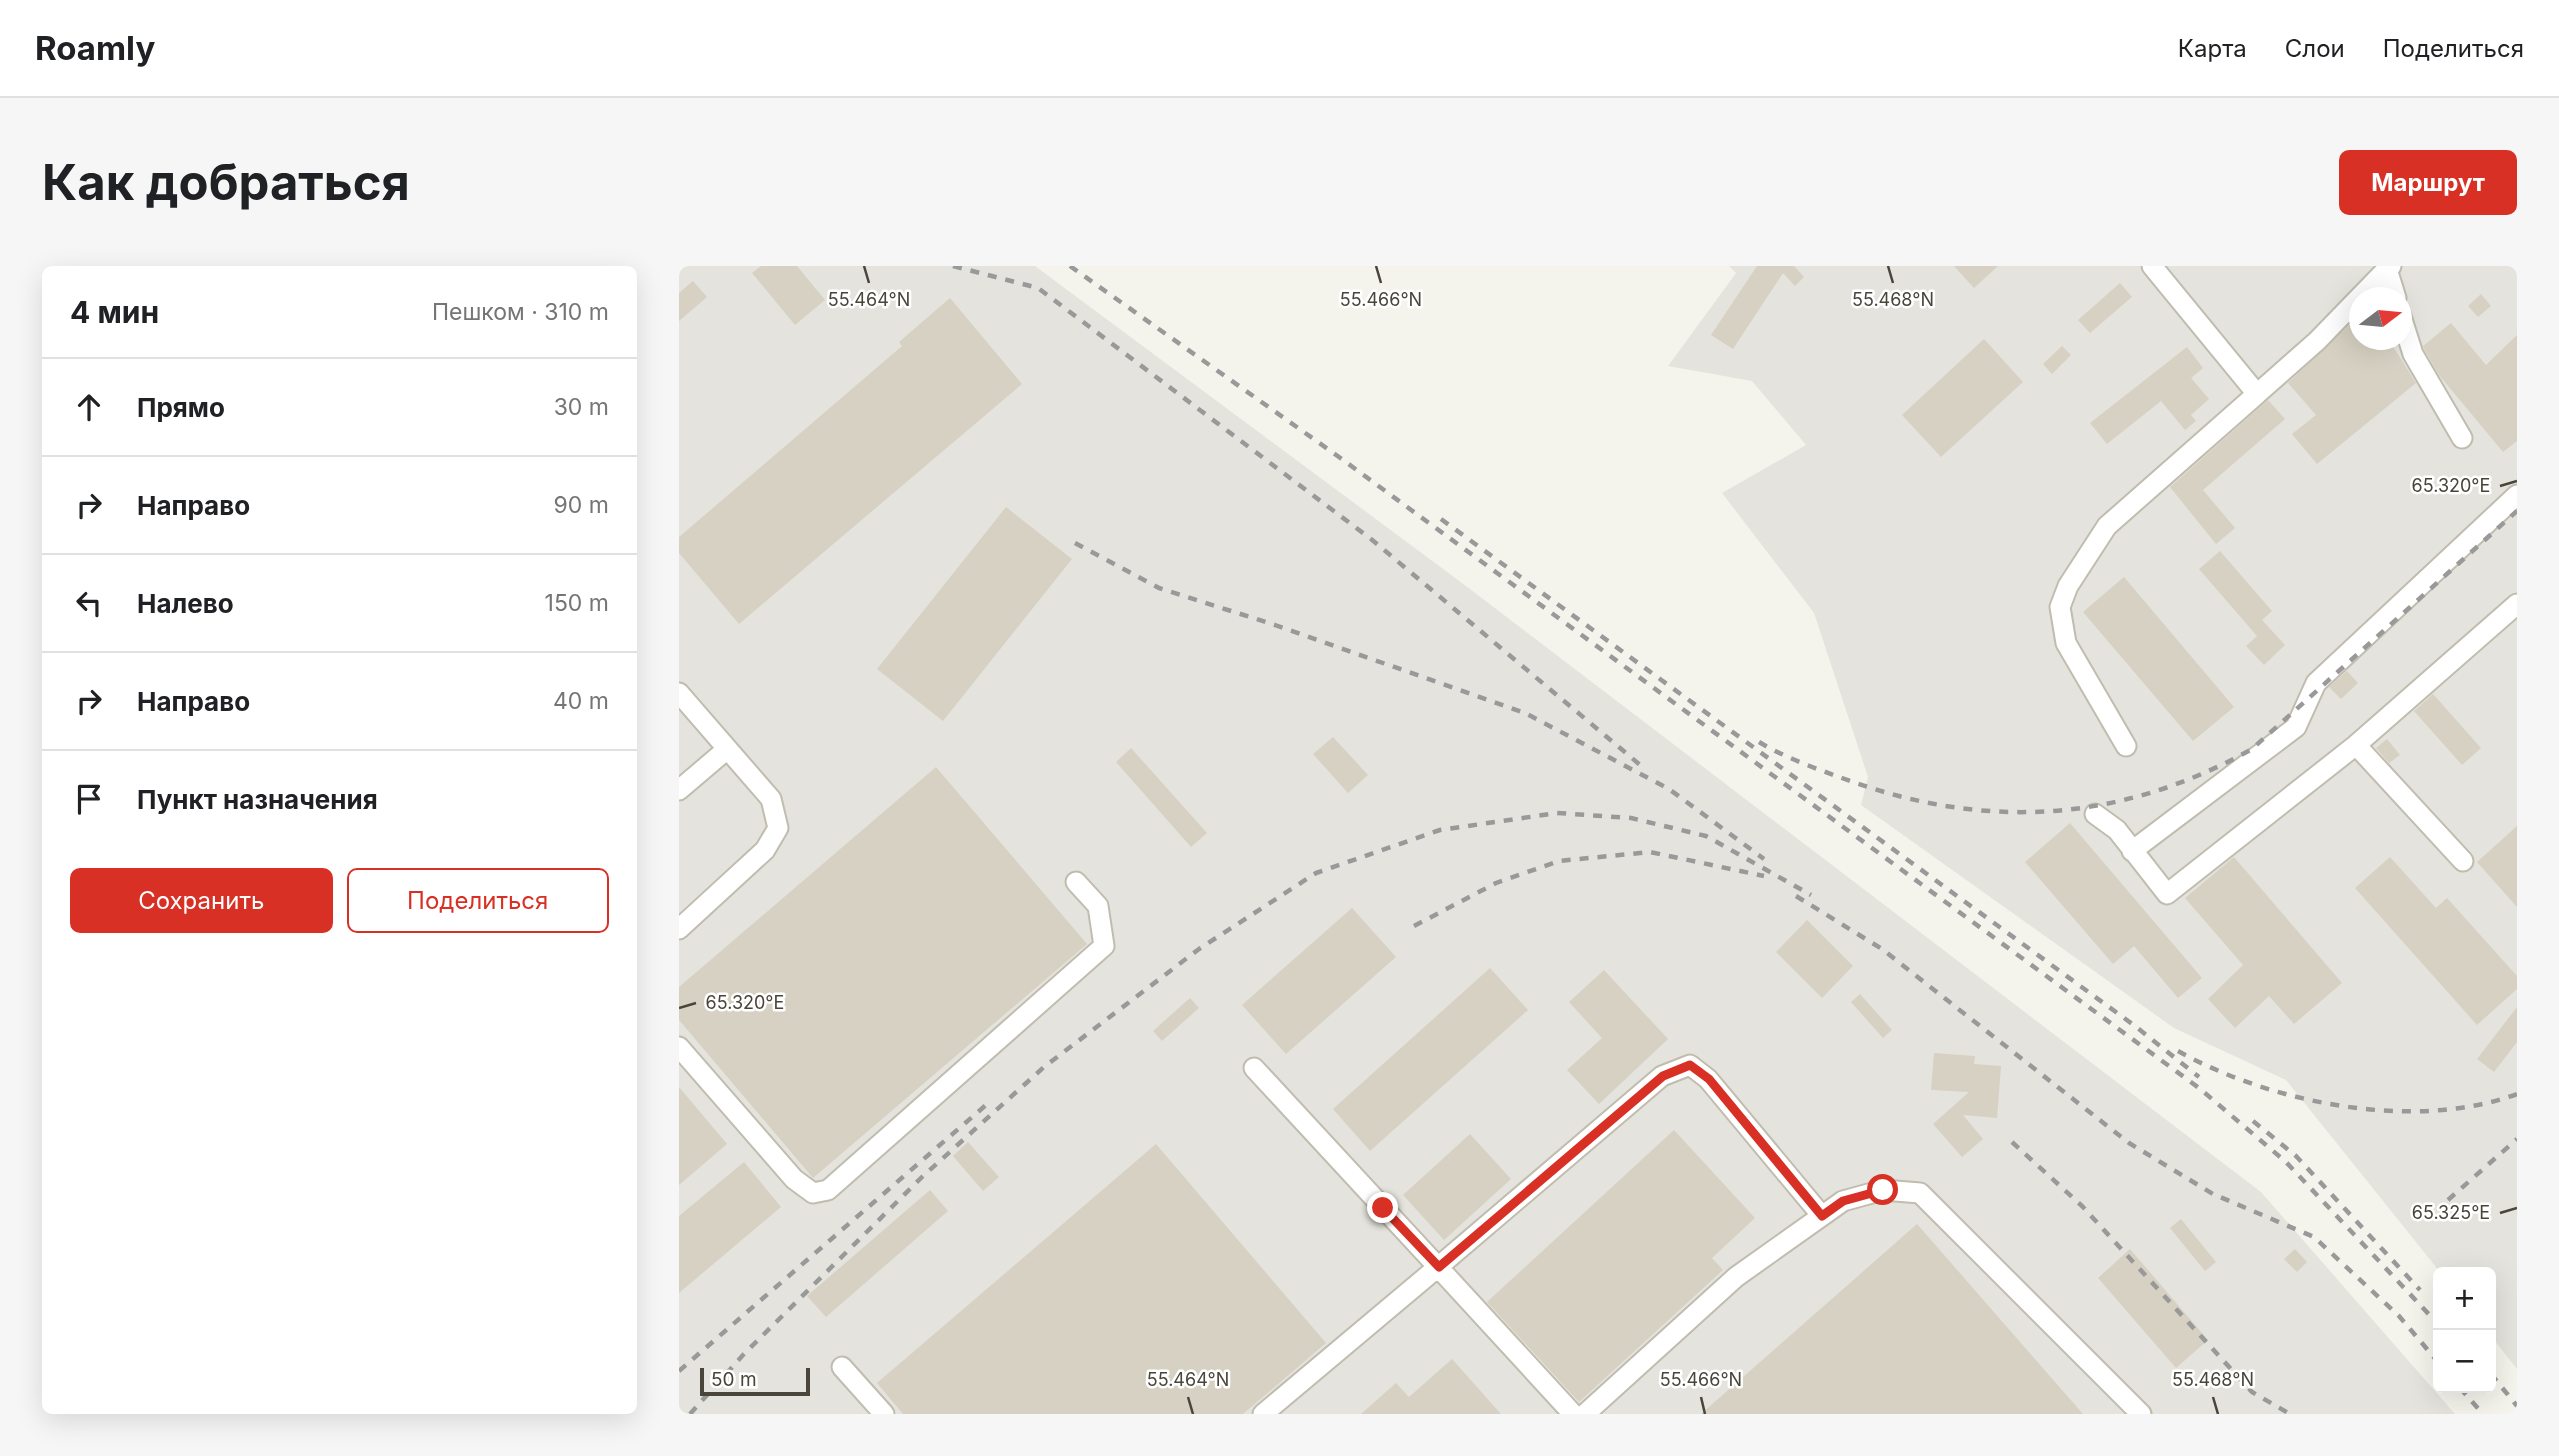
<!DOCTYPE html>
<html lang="ru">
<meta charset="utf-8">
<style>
:root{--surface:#fff;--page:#f6f6f6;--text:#202124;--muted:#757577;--line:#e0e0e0;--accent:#d93025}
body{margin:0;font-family:Inter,sans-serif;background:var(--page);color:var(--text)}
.controls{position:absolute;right:21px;bottom:21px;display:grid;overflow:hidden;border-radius:10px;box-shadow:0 7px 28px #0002}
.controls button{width:63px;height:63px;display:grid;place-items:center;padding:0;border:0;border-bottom:2px solid var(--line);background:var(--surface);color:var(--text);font:35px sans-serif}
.compass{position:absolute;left:1670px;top:21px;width:63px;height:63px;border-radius:50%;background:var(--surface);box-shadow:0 7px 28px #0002;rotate:74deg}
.scale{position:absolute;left:21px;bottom:18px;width:110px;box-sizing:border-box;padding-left:7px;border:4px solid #49453a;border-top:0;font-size:19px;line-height:24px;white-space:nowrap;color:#49453a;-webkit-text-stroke:5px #fff;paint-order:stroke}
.stop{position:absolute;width:21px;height:21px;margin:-16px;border:5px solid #d93025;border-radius:50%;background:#fff}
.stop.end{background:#d93025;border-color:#fff;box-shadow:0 2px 7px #0008}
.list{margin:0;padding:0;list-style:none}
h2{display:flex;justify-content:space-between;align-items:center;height:91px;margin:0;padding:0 28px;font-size:30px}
h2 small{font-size:23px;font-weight:400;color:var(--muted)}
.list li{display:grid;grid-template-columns:46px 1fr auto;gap:21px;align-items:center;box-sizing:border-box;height:98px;padding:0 28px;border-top:2px solid var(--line)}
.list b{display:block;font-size:26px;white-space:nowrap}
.list em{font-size:23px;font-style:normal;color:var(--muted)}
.actions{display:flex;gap:14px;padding:21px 28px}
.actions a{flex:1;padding:16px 0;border:2px solid var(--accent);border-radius:10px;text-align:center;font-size:24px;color:var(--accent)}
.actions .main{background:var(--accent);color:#fff}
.icon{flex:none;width:38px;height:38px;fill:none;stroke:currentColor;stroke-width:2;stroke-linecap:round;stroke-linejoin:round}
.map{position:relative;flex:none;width:1838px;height:1148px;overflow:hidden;border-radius:10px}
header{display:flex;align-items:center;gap:42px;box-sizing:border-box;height:98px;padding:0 35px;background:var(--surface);border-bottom:2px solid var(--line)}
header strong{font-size:33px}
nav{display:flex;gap:38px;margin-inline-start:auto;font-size:24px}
.intro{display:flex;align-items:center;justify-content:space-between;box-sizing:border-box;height:168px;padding:0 42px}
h1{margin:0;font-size:49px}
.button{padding:18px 32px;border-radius:10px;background:var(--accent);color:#fff;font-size:24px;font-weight:700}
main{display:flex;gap:42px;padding:0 42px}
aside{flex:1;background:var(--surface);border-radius:10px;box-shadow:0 7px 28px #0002}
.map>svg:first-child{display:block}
</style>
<header>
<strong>Roamly</strong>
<nav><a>Карта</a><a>Слои</a><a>Поделиться</a></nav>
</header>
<div class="intro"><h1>Как добраться</h1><a class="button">Маршрут</a></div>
<main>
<aside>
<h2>4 мин<small>Пешком · 310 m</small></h2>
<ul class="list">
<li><svg class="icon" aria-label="ahead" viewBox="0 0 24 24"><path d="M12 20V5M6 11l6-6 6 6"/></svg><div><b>Прямо</b></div><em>30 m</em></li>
<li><svg class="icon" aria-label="right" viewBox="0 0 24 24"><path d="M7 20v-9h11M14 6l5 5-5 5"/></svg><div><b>Направо</b></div><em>90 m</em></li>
<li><svg class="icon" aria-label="left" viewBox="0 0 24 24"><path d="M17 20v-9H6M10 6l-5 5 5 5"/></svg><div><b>Налево</b></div><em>150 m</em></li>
<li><svg class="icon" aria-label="right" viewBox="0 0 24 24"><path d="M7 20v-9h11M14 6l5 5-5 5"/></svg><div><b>Направо</b></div><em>40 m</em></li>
<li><svg class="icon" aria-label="arrive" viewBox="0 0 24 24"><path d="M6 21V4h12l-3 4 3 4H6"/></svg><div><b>Пункт назначения</b></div></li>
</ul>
<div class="actions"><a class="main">Сохранить</a><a>Поделиться</a></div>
</aside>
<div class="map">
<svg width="1838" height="1148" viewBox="0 0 1838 1148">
<rect width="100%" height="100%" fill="#f5f4ec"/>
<path fill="#e5e3dd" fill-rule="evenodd" d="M0,0H356L783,317L1582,926L1776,1148H0Z
M1050,0H1838V1103L1812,1070V1006H1761L1607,814L1495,762L1182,539L1189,511L1135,347L1043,227L1127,179L1073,115L989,100L1057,7ZM1680,32H1722V74H1680Z"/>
<path fill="#d6d1c2" d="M82,0H118L146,34L116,59L73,7Z
M1078,0H1115L1125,11L1116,20L1104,7L1054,83L1032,69Z
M1275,0H1319L1295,22Z
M14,15L28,31L0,55V27Z
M1441,17L1453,31L1411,67L1399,54Z
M1802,28L1812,40L1799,51L1789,40Z
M271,32L343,118L60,358L0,287V271L223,80L220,76Z
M1681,49V74H1710L1737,117L1638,198L1613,168L1637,149L1609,117Z
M1772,57L1807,99L1838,69V175L1824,186L1760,109L1745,83L1744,80Z
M1305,73L1344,116L1262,191L1223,149Z
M1383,80L1392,89L1373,108L1364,98Z
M1508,81L1524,102L1512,112L1530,133L1512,149L1517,155L1506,164L1482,135L1428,178L1411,157Z
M1589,134L1606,153L1524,224L1556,262L1537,278L1491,221Z
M327,241L393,293L264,455L198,403Z
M1541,285L1593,345L1583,354L1606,379L1585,399L1567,380L1578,370L1520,303Z
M1445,311L1555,441L1514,475L1404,346Z
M1668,405L1679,417L1662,433L1650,421Z
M1754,428L1802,482L1783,499L1735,445Z
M654,471L689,509L669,527L634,488Z
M1708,473L1721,489L1710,497L1697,482Z
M452,482L528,567L512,581L437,496Z
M257,501L408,678L134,912L0,754V721Z
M1391,557L1523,712L1499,732L1455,680L1434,698L1346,596Z
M1838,560V641L1798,596Z
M1555,591L1663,717L1615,758L1590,730L1556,762L1529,733L1564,699L1506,632Z
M1711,591L1757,642L1768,632L1838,710V723L1798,759L1676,622Z
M673,642L717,691L607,788L563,739Z
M1128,654L1174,700L1143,732L1097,686Z
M811,702L849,744L691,885L654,843Z
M925,704L989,773L920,838L888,804L923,772L890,736Z
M1181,728L1213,764L1204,772L1172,736Z
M511,732L520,742L483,775L474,765Z
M1838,741V776L1815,806L1798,793Z
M1255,787L1296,790L1295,798L1322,800L1318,852L1284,849L1304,873L1283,891L1254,858L1290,826L1252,824Z
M0,821L48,878L0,919Z
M995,864L1076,952L1033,992L1044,1004L900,1136L808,1036Z
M791,868L832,913L765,974L724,929Z
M289,876L320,911L304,925L274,890Z
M477,878L647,1077L564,1148H224L198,1117Z
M65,896L102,941L0,1027V950Z
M251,924L269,945L147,1051L128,1030Z
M1502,953L1537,996L1526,1005L1491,962Z
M1238,958L1404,1148H1022Z
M1451,983L1529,1074L1497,1102L1419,1012Z
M1616,983L1628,996L1618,1006L1605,993Z
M773,1093L822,1148H682L717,1117L730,1131Z"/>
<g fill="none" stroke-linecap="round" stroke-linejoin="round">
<defs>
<path id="minor" d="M1473,0L1578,128L1638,75L1708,3
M1712,0L1708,3L1717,32
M1722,50L1734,88L1783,172
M0,427L92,533L99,562L86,584L0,663
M1677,479L1784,595
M1447,480L1387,377L1381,341L1389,320L1428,260L1578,128
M0,524L47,484
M1416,548L1438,564L1488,628L1677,479L1838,338
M1453,585L1617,461L1637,417L1838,229
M0,781L115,913L134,927L149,924L425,680L419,640L397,616
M575,802L759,1001L983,810L1011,799L1029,813L1143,950
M163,1101L205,1148
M584,1148L759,1001L894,1148
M906,1148L1057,1011L1164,935L1204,924L1241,927L1462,1148"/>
</defs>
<use href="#minor" stroke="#c0bdaf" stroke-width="23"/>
<use href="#minor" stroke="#fff" stroke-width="19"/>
<path stroke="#999" stroke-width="4.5" stroke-dasharray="9 9" stroke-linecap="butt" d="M274,0L359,22L692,273L966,503
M391,0L660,191L1520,822L1607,896L1759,1058
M762,253L1456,760L1520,811
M396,277L480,322L596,359L846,447L990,523L1085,593
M1080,476C1105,491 1135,502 1163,512C1305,565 1441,557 1573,483L1838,245
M1117,630L1203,683L1450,877L1534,928L1635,971L1720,1050L1759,1096
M735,660L817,617L880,595L971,586L1085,610
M1499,785C1592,837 1735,866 1838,828
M1574,855L1617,890L1741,1024
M1333,876L1403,940L1573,1126L1611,1148
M1769,934L1838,873
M0,1105L307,839
M1812,1108L1838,1140
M1781,1122L1804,1148
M11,1148L64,1089L243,911L365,801L520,683L637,607L761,564L878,547L952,552L1027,570L1132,629"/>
</g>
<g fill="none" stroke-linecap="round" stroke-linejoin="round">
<path stroke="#d93025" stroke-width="9" d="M704,942L760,1001L984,810L1011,799L1030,813L1143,950L1164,935L1204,924"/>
</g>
<path fill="none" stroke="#49453a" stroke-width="2.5" d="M185,0L190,17M697,0L702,17M1209,0L1214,17M1821,220L1838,215M0,742L17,737M1821,947L1838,942M509,1131L514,1148M1022,1131L1026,1148M1534,1131L1539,1148"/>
<g font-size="18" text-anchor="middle" fill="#49453a" stroke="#fff" stroke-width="5" stroke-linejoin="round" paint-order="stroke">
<text x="190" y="40">55.464°N</text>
<text x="702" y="40">55.466°N</text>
<text x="1214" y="40">55.468°N</text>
<text x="1772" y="226">65.320°E</text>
<text x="66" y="743">65.320°E</text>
<text x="1772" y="953">65.325°E</text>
<text x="509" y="1120">55.464°N</text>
<text x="1022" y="1120">55.466°N</text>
<text x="1534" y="1120">55.468°N</text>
</g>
</svg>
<div class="controls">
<button>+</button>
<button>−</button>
</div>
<svg class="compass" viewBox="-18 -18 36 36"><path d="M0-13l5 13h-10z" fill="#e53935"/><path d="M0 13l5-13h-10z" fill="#757577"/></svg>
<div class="scale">50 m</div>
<div class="stop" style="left:1204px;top:924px"></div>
<div class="stop end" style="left:704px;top:942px"></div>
</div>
</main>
